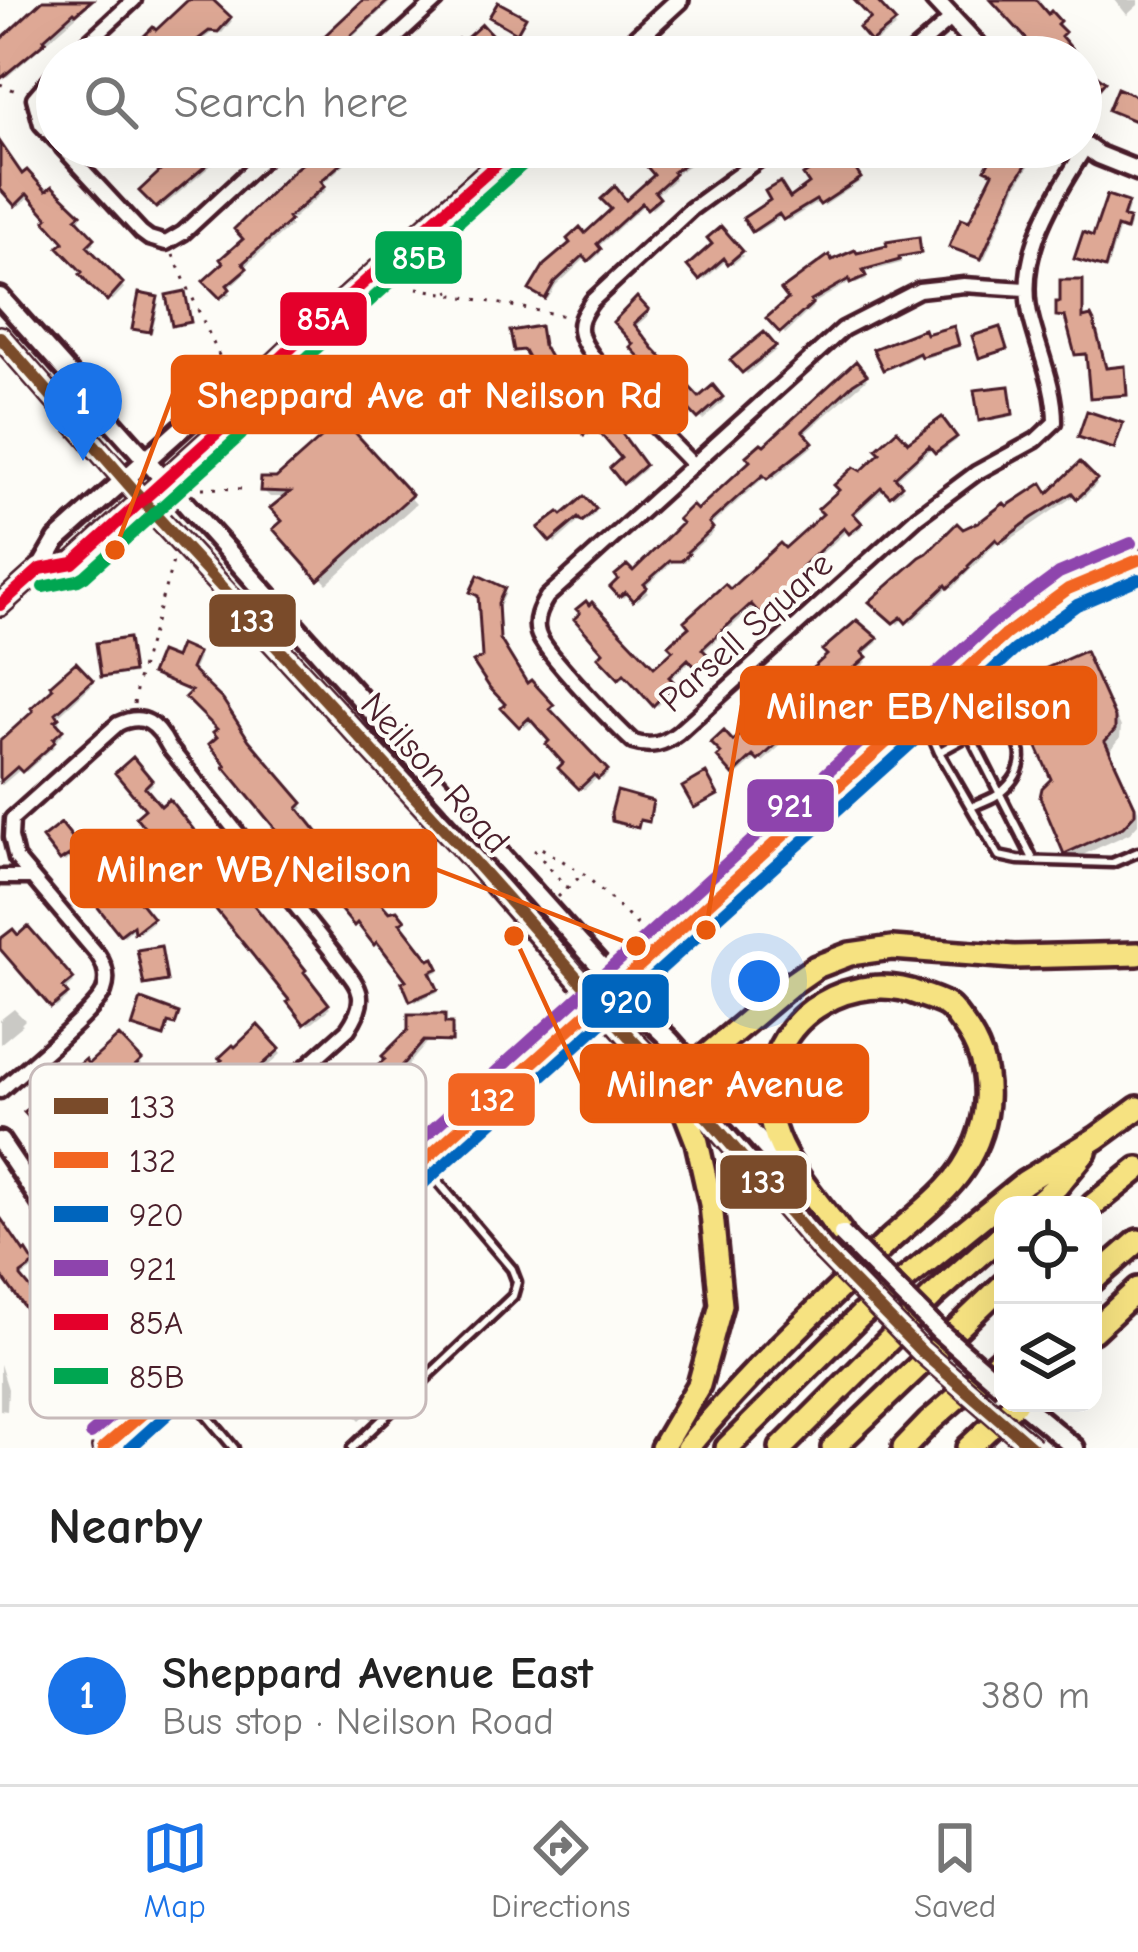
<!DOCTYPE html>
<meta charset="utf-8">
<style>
:root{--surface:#fff;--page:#f6f6f6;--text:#222;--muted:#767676;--line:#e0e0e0;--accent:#1a73e8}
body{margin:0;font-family:"Comic Neue",sans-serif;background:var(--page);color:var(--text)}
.controls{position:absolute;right:36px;bottom:36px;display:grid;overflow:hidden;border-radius:24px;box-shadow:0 12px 48px #0002}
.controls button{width:108px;height:108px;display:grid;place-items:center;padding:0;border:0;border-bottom:3px solid var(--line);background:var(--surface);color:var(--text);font:60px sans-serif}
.you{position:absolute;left:759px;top:981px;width:42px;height:42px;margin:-30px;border:9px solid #fff;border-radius:50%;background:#1a73e8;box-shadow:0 0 0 18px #1a73e833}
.badge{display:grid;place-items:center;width:78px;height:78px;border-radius:50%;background:var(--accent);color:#fff;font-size:39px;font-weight:700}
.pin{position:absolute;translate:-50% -99px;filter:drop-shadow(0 3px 6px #0008)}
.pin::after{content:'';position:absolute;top:63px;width:42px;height:36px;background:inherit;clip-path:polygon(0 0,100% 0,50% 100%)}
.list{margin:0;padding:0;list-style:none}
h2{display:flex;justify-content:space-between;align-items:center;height:156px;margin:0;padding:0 48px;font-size:51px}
h2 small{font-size:39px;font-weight:400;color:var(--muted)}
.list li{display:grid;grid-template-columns:78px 1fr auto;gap:36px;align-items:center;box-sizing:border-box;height:180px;padding:0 48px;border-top:3px solid var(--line)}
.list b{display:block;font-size:45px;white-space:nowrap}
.list p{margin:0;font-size:39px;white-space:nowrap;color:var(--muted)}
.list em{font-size:39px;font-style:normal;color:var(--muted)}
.icon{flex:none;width:66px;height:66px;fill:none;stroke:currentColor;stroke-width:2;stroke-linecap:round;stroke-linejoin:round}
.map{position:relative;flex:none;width:1138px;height:1448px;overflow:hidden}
.search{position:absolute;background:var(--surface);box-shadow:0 12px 48px #0002;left:36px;right:36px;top:36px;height:132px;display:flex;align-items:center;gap:30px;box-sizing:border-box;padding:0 42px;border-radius:66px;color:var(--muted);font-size:45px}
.sheet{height:336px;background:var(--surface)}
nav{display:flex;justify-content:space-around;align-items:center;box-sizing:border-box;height:168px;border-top:3px solid var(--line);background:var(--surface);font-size:33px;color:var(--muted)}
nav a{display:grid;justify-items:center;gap:6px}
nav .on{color:var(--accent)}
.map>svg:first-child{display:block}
</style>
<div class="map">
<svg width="1138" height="1448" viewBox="0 0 1138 1448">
<rect width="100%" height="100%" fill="#fdfcf7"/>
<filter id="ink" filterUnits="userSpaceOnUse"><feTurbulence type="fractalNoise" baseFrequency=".00833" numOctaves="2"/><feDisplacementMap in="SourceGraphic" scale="24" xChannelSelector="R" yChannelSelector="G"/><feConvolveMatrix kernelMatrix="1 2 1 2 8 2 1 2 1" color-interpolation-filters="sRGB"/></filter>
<g filter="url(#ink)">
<path fill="#0003" d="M48,0H95L7,77L0,70V44Z
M191,0H208L232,21L222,33L214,31L180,57H160L156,34Z
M365,0H393L331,57H305Z
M858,0H874L896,27L876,42L863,29L875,18Z
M1115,0H1138V5L1127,15Z
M825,48L835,57H821L818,54Z
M185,147H233L160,209L143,191L188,150Z
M328,147H364L321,185L326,190L288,223L291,226L243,268L247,272L227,289L231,293L224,299L208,281Z
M685,147H717L673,176L675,179L655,196L660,202L652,209L646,203L597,248L601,253L592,261L588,256L556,286L548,299L535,292L585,237L659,175L663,161Z
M852,147H874L849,163L861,181L824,206L820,201L788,221L784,215L757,232L747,219L790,202Z
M1000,147H1008L1031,163L1017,185L984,260L955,248L970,225L996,173Z
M0,159L46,195L52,190L81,218L77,222L95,243L87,250L124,288L112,301L84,274L53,218L32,195L19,206L0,185Z
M1126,205L1129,207L1125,220L1130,224L1128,231L1120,228L1107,269L1080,261L1095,239Z
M721,230L743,256L733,264L728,259L704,280L692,266L716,244Z
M918,240L922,255L900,259L901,263L864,273L867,279L856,284L852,281L811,305L813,307L785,334L771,319L833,263Z
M1082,283L1084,286V320L1093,322L1096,327L1107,371L1123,369L1126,372L1128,392L1092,395L1089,355L1080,356L1078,354L1069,318L1059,315Z
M156,300L159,303L152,333L137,330L135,328Z
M637,302L649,315L634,328L699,401L712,389L724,401L703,420L617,322Z
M955,332L960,347L926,358L923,354L888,370L885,368L928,337Z
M764,336L776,350L747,374L734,360Z
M856,366L867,379L803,435L813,446L772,480L767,475L709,527L714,532L687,556L689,558L685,562H673L644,588L648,592L637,601L629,592L623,598L614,587L633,575Z
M1008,389L1014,416L984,422L982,419Z
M589,407L615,427L645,469L627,484L614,469L626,459L598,427L588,436L574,420Z
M942,421L957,440L940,453L934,446L895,481L903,489L894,497L886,487L853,517L862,527L854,534L849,529L802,571L807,576L764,614L756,605L702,653L711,662L703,670L693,659L669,681L675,688L658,706L628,674L623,679L602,657L654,671L730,593L785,552L827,514L861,474L907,446Z
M351,433L416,504L327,584L277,530L286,522L288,497H270L263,490Z
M1080,466L1097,484L1082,499L1077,494L1004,544L1000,539L953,588L950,586L911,623L905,617L898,624L874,602L963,532L1048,496Z
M584,500L596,513L586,522L583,518L555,543L542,528L562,519Z
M503,590L506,593L499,607L501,644L527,686H533L554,710L550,713L608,774L602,780L599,776L584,790L563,768L567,763L553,741L534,719L524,728L505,708L509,704L485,658L481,597Z
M857,624L878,642L862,656L867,662L837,687L840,691L824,706L820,701L795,723L800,728L763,762L758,757L737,775L721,758L831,655Z
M127,641L130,644L134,674L107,678L104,675Z
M1084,654L1091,661L1121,727L1120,738L1111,750L1138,810V824L1130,833L1074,859L1067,852L1054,780Z
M196,655L199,658L192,674L304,808L298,812L359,888L388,916L396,913L405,923L401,927L429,963L436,964L439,971L431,975L438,992L415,1002L411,981L382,943L379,945L361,924L359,926L334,896L176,662Z
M76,666L93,684L56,718L60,722L55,725L63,734L53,744L55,746L26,772L22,768L1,786L0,745L57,689Z
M133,761L153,784L145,791L161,810L171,806L307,974L304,976L330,1008L309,1025L291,1002L293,1001L205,891L202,894L199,892L149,810Z
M46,839L90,863L99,856L153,922L139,933L136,926L124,936L80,881L88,874L73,855L65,862Z
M28,930L74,983L64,992L68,998L56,1008L0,944L18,939Z
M14,1009L25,1020L21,1024L23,1025L0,1044V1020Z
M444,1017L447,1026L454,1029V1043H427L382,1096L379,1092L359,1109L356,1106L316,1147L315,1145L296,1162L292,1158L271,1178L269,1176L238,1205L245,1212L203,1246L205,1249L162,1283L167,1288L156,1297L136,1275L165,1245L206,1208Z
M258,1029L281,1054L177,1148L175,1146L106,1212L83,1187Z
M119,1041L142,1065L125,1081L120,1076L51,1138L28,1113Z
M0,1219L24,1256L26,1254L36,1267L22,1277L23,1283L37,1300L53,1292L118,1378L105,1389L94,1377L97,1374L45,1313L38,1319L35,1317L0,1267Z
M354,1307L408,1367L382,1391L388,1398L377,1408L382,1414L374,1422L367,1414L360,1420L328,1388L337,1380L341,1328Z
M0,1364L8,1389L7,1411L0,1410Z"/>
<path fill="#dea895" stroke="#4a1f2b" stroke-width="3" d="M43,0H92L76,14L74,12L44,39L46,41L0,79V40Z
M188,0H213L231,17L218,32L209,31L175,57H142L149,50L140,40L153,27L156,30Z
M363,0H389L328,57H276L293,41L305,54Z
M854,0H876L896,22L871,42L859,28L871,18Z
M991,0H1036L1048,14L1051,11L1060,21L1057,24L1065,32L1061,36L1079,57H1043Z
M498,2L526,17L517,33L489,17Z
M482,24L503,47L492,57H439L458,39L462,42Z
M1081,63L1105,82L1090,100L1081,93Z
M1117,88L1138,97V113L1135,121L1108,110Z
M0,142L22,174L27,170L46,191L52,186L81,214L76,218L95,238L87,246L123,283L107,301L90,286L80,274L82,272L58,247L64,242L45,221L48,218L27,194L15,206L0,189Z
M186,147H228L156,208L139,191Z
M324,147H360L321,181L325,186L288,218L290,221L243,263L247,268L227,285L230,289L220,298L203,281L223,263L220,259L243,239L234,229L295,169Z
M679,147H710L673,172L675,174L655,192L660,198L647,209L642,203L597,244L601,249L588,261L583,256L554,283L545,299L529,290L544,265L570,243L567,239L580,227L585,233L611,209L601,199L615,186L626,200L654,175L642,161L656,149L664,157Z
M846,147H868L849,159L861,178L820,205L816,200L783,220L779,214L752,232L743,218L770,200L765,191L780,182L790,198L809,184L803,175Z
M997,147H1014L1030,159L1015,182L981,259L949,247L961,218L969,221L993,173L985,169Z
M1107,195L1128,202L1123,217L1129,219L1126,230L1117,227L1105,268L1074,259L1083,232L1093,236Z
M721,226L743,251L728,264L724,258L699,280L687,266L712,244L707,238Z
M919,237L921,253L899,257L900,260L863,270L866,276L850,283L849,279L811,301L813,303L780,333L766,318L788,299L781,290L829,255L832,260L855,250L857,253L887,246L886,242Z
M1060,280H1083V318L1091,316L1094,322L1106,368L1125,366L1127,395L1090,398L1086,354L1075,355L1065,317L1056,316V302H1060Z
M185,291L191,322L172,326L166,295Z
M139,293L158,297L150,332L132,329Z
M637,297L649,310L634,324L653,348L699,397L713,385L723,397L698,419L659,377L657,379L645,366L647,365L630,347L633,344L613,322Z
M540,326L543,345L557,370L540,379L524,350L514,351L510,331Z
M954,326L959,345L921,357L919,353L883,370L873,349L924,329L926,334Z
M1000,327L1007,349L979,358L972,336Z
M764,332L776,346L742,373L730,360Z
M856,361L867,375L853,384L803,431L813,442L767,479L763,475L741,494L709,523L713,528L687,552L689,554L681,561H670L644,584L647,587L633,601L625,592L619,597L610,587L618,579L615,575L627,565L633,571L682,523L678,519L692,505L697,510L750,461L746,456L761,443L764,445Z
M569,382L589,403L593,399L612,420L645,465L623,484L610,468L621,458L594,426L584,435L570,420L574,417L554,395Z
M1009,386L1013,414L979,421L974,390Z
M1087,411L1123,423L1114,449L1078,437Z
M942,417L957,437L935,453L929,446L895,477L902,485L890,496L881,487L853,513L862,523L849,534L844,528L802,567L807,572L760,614L751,604L702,649L711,658L698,670L688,659L669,677L675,683L653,706L624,674L619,679L598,657L603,652L574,619L580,613L576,609L586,601L589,605L592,602L654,667L673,650L668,645L689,627L684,621L725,584L730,589L780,543L785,548L823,514L818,509L839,490L834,485L854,467L861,471L880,453L876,449L897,430L908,442Z
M338,423L347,432L351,428L412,495L318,580L273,529L282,521L270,508L290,492L260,491L261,478H276Z
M1080,462L1097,479L1077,499L1072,493L1032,518L999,543L996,539L968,566L969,568L948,588L946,585L906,623L901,617L893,623L869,602L920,557L927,553L957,523L963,529L982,520L1004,503L1007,506L1042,483L1048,493Z
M584,496L596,509L582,522L578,518L550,542L538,528L559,512L562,515Z
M478,575L505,588L498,603L500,639L527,683L531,680L554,705L550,709L608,770L598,779L594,775L579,789L558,768L563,763L546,744L549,741L529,718L519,727L501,708L505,704L490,688L473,662L482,657L478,596L470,592Z
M857,620L878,638L862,652L867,657L837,683L840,687L820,705L815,700L795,719L799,724L758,761L753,756L733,775L717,757L721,753L711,743L724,731L733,741L781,697L772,687L785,676L794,685L827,655L822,650Z
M128,638L133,672L101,677L96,643Z
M180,645L198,653L191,669L223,700L249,740L303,803L298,808L359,884L362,881L389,912L397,910L405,920L400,923L402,925L429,960L434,958L439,968L430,972L438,989L410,1001L402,982L406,980L377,942L374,945L357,923L354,926L329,896L327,897L281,840L283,838L224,767L226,766L209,744L217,737L213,732L217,729L185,697L191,691L151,674L160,652L175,658Z
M1085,651L1115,718V730L1105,741L1135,806V814L1123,827L1064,854L1040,797L1042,788L1051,779L1014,695L1015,688L1022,679Z
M76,662L93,680L56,713L59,718L55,721L63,730L53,739L55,742L22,772L17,767L0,782V741L33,711L31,708L53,688L50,685Z
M133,757L152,780L145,787L161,806L169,799L306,970L304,972L329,1004L304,1024L287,1002L289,1000L201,891L197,894L136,817L145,809L115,773Z
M706,773L718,795L694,808L682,787Z
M617,791L653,801L649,822L640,820L638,828L612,821L611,813Z
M61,823L90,860L100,852L153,918L134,933L133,925L120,935L76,880L84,874L69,855L60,861L42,838Z
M28,926L74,979L63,988L68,994L51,1008L0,949V939L13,929L18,935Z
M161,946L167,981L144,985L137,950Z
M141,999L179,1013L175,1025L168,1023L164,1037L132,1027Z
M408,1014H445V1023H452V1042L424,1041L389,1081L392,1083L378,1096L374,1092L354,1108L352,1106L312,1147L310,1145L291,1162L288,1158L266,1178L264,1176L238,1200L245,1208L231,1221L228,1219L203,1242L205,1244L162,1279L166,1284L152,1297L132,1274L153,1256L148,1251L163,1238L165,1241L192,1217L189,1214L203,1201L206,1204L231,1180L229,1178L243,1166L249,1164L340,1078L341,1080L349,1073L358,1083L385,1059L382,1056L408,1030Z
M258,1025L280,1049L172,1147L171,1145L101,1212L78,1187L174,1102L172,1100L186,1087L188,1090L222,1060L219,1058L233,1045L235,1047Z
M119,1036L142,1060L120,1081L116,1076L47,1137L24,1112L85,1059L88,1064Z
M0,1217L24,1252L26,1250L35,1264L21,1274V1277L37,1296L50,1286L118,1374L100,1389L90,1377L93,1374L41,1313L33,1319L0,1274Z"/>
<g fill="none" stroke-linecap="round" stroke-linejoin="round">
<defs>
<path id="lane" d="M923,715L939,752L999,856L1018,860L1112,863L1138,852
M970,735L1033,859
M939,752L970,735L999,725C1029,743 1027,771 1000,793C993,799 981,802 972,807
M183,1387L234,1448
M352,1448L513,1296L517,1282L512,1269L424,1165"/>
<path id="street" d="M72,57L134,0
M375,57L437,0
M907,57L952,18
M57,71L34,98L41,124L57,141
M62,147L141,232L149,238L166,243L183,233L276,147
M1025,289L964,285L919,290L843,329L547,597C540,608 534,620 538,633C543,652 616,726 633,742C651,748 664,744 678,733L917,517L976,473L1036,440L1055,422C1055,387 1041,356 1032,322C1014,257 1052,202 1085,148
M692,464C668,438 589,364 581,335C577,321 585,312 592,301L691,209L776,147
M0,877H32
M0,1091C20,1073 97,1010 104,991C109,977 105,965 98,955L16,858L11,837L12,819L118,724C144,712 157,724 169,747L333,953C355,984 373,993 348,1029L84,1266"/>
<path id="secondary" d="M935,0L988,57
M617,57L679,0
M1081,143L1098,155L1138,171
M0,297L583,947
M0,337L158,518L473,860L564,965
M40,569L73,563L126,515L229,422L252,385L304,336L516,147
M0,605L40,569L57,540L210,403L252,386
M652,1023L670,1040L790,1175
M633,1041L710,1120L823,1251
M0,1141L84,1266L179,1382
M1021,1403L1075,1448
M103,1448L194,1369L1005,635L1068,589L1138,560"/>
<path id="highway" d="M1035,1205L1057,1186L1085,1152
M1093,1205L1138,1169
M1093,1280L1138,1241
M1093,1331L1138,1289
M662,1448L699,1385L721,1305L711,1204L697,1142L674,1083L790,985L816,967L850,954L892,948L1014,957L1138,954
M687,1448C746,1375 817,1310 884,1245C910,1220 943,1198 963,1168C992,1123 996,1068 963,1024C957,1017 953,1008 945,1004C937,1000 928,997 919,994C889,982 851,986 823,1003C803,1014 790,1028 780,1048C744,1124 799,1177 842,1234
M727,1448L861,1315L1025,1182L1097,1138L1138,1108
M781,1448L933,1296L1003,1234
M833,1448L1003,1285
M904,1448L929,1422L1003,1357
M968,1448L1016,1403"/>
</defs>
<use href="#lane" stroke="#4a1f2b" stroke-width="15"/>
<use href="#street" stroke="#4a1f2b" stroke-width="21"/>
<use href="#secondary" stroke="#4a1f2b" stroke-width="26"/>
<use href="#highway" stroke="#4a1f2b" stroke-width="30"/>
<path stroke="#4a1f2b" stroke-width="3" stroke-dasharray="3 9" stroke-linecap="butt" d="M0,84L20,93
M173,255L221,360L240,376
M444,267L445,283L451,294
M417,288L565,316
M202,488L245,489
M134,704L137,683L174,558
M567,888L582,875
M558,897L567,888L535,851L538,846L584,874L650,937"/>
<use href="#lane" stroke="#fdfcf7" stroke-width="6"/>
<use href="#street" stroke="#fdfcf7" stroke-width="12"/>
<use href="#secondary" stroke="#fdfcf7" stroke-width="16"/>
<use href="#highway" stroke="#f6e281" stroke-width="21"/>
<defs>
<path id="secondary-bridge" d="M583,947L652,1023
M564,965L633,1041
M842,1234L940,1332L1003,1387
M823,1251L922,1352L1033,1448"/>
</defs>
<use href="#secondary-bridge" stroke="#4a1f2b" stroke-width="26" stroke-linecap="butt"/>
<use href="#secondary-bridge" stroke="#fdfcf7" stroke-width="16"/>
<defs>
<path id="bus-1" d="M0,337L158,518L473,860L633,1041L710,1120L823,1251L922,1352L1033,1448"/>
<path id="bus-2" d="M103,1448L194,1369L1005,635L1068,589L1138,560"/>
<path id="bus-3" d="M130,1448L1016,649L1077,605L1138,579"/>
<path id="bus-4" d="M91,1434L182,1356L993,622L1059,573L1131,543"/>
<path id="bus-5" d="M0,605L40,569L73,563L229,422L252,385L304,336L516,147"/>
<path id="bus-6" d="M43,587L78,580L85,576L241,435L266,396L316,349L528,160"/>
</defs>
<use href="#bus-1" stroke="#fdfcf7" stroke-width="21"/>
<use href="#bus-2" stroke="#fdfcf7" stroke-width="21"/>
<use href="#bus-3" stroke="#fdfcf7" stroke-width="21"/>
<use href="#bus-4" stroke="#fdfcf7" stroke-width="21"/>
<use href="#bus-5" stroke="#fdfcf7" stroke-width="21"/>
<use href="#bus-6" stroke="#fdfcf7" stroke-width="21"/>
<use href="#bus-1" stroke="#7a4b2a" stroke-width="12"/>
<use href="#bus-2" stroke="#f26522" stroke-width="12"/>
<use href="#bus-3" stroke="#0065bd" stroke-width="12"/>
<use href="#bus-4" stroke="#8e44ad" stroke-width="12"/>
<use href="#bus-5" stroke="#e4002b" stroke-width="12"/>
<use href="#bus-6" stroke="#00a651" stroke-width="12"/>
</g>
</g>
<g text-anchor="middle" stroke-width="9" stroke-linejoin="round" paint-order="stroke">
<g font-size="36" fill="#4a1f2b" stroke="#fdfcf7">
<text transform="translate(745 631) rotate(-42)" y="13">Parsell Square</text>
<text transform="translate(436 772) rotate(48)" y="13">Neilson Road</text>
</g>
</g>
<rect x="30" y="1064" width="396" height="354" rx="18" fill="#fdfcf7" stroke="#c7baba" stroke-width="3"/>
<rect x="54" y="1098" width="54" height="16" fill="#7a4b2a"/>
<rect x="54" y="1152" width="54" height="16" fill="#f26522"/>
<rect x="54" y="1206" width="54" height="16" fill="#0065bd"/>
<rect x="54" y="1260" width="54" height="16" fill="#8e44ad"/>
<rect x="54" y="1314" width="54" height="16" fill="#e4002b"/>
<rect x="54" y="1368" width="54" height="16" fill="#00a651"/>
<g font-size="33" fill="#4a1f2b">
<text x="129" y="1118">133</text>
<text x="129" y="1172">132</text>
<text x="129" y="1226">920</text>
<text x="129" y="1280">921</text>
<text x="129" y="1334">85A</text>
<text x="129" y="1388">85B</text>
</g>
<path fill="none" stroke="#e8590c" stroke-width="4.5" d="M115 550L173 394M706 930L742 705M636 946L435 869M514 936L582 1083"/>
<g fill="#e8590c" stroke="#fdfcf7" stroke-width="4.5">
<circle cx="115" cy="550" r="12"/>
<circle cx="706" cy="930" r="12"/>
<circle cx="636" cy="946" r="12"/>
<circle cx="514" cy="936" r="12"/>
</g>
<g fill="#e8590c" stroke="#e8590c" stroke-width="4.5">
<rect x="173" y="357" width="513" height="75" rx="12"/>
<rect x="742" y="668" width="353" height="75" rx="12"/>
<rect x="72" y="831" width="363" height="75" rx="12"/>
<rect x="582" y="1046" width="285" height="75" rx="12"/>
</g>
<g font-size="39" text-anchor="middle" font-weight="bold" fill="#fff">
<text x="430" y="408">Sheppard Ave at Neilson Rd</text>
<text x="919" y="719">Milner EB/Neilson</text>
<text x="254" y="882">Milner WB/Neilson</text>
<text x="725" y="1097">Milner Avenue</text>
</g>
<g stroke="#fdfcf7" stroke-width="4.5">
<rect x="373" y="229" width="91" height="57" rx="12" fill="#00a651"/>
<rect x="278" y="290" width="91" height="58" rx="12" fill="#e4002b"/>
<rect x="207" y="592" width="91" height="57" rx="12" fill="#7a4b2a"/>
<rect x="745" y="777" width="91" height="57" rx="12" fill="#8e44ad"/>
<rect x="580" y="972" width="91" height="58" rx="12" fill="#0065bd"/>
<rect x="446" y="1071" width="91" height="57" rx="12" fill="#f26522"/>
<rect x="718" y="1153" width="91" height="58" rx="12" fill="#7a4b2a"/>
</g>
<g font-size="33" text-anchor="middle" font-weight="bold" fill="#fff">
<text x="419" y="269">85B</text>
<text x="323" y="330">85A</text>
<text x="252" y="632">133</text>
<text x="790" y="817">921</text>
<text x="626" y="1013">920</text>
<text x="492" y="1111">132</text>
<text x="763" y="1193">133</text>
</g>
</svg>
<div class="controls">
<button><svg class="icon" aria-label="locate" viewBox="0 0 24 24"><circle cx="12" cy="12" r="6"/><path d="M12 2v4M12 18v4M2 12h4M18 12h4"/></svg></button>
<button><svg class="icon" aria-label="layers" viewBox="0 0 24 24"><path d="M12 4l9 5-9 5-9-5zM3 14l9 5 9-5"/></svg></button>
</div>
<div class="you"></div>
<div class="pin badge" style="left:83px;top:461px">1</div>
<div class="search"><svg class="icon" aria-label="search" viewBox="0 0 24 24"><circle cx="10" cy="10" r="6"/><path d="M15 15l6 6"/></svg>Search here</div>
</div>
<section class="sheet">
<h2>Nearby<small></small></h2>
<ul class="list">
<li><span class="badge">1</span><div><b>Sheppard Avenue East</b><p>Bus stop · Neilson Road</p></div><em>380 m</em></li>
</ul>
</section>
<nav>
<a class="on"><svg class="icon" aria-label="map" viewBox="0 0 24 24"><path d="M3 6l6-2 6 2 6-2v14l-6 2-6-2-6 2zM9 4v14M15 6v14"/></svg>Map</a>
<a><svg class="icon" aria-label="directions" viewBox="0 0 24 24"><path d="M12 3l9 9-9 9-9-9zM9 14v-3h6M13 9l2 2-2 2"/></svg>Directions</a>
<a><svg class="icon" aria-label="saved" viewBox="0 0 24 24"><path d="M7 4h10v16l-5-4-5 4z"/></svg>Saved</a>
</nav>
